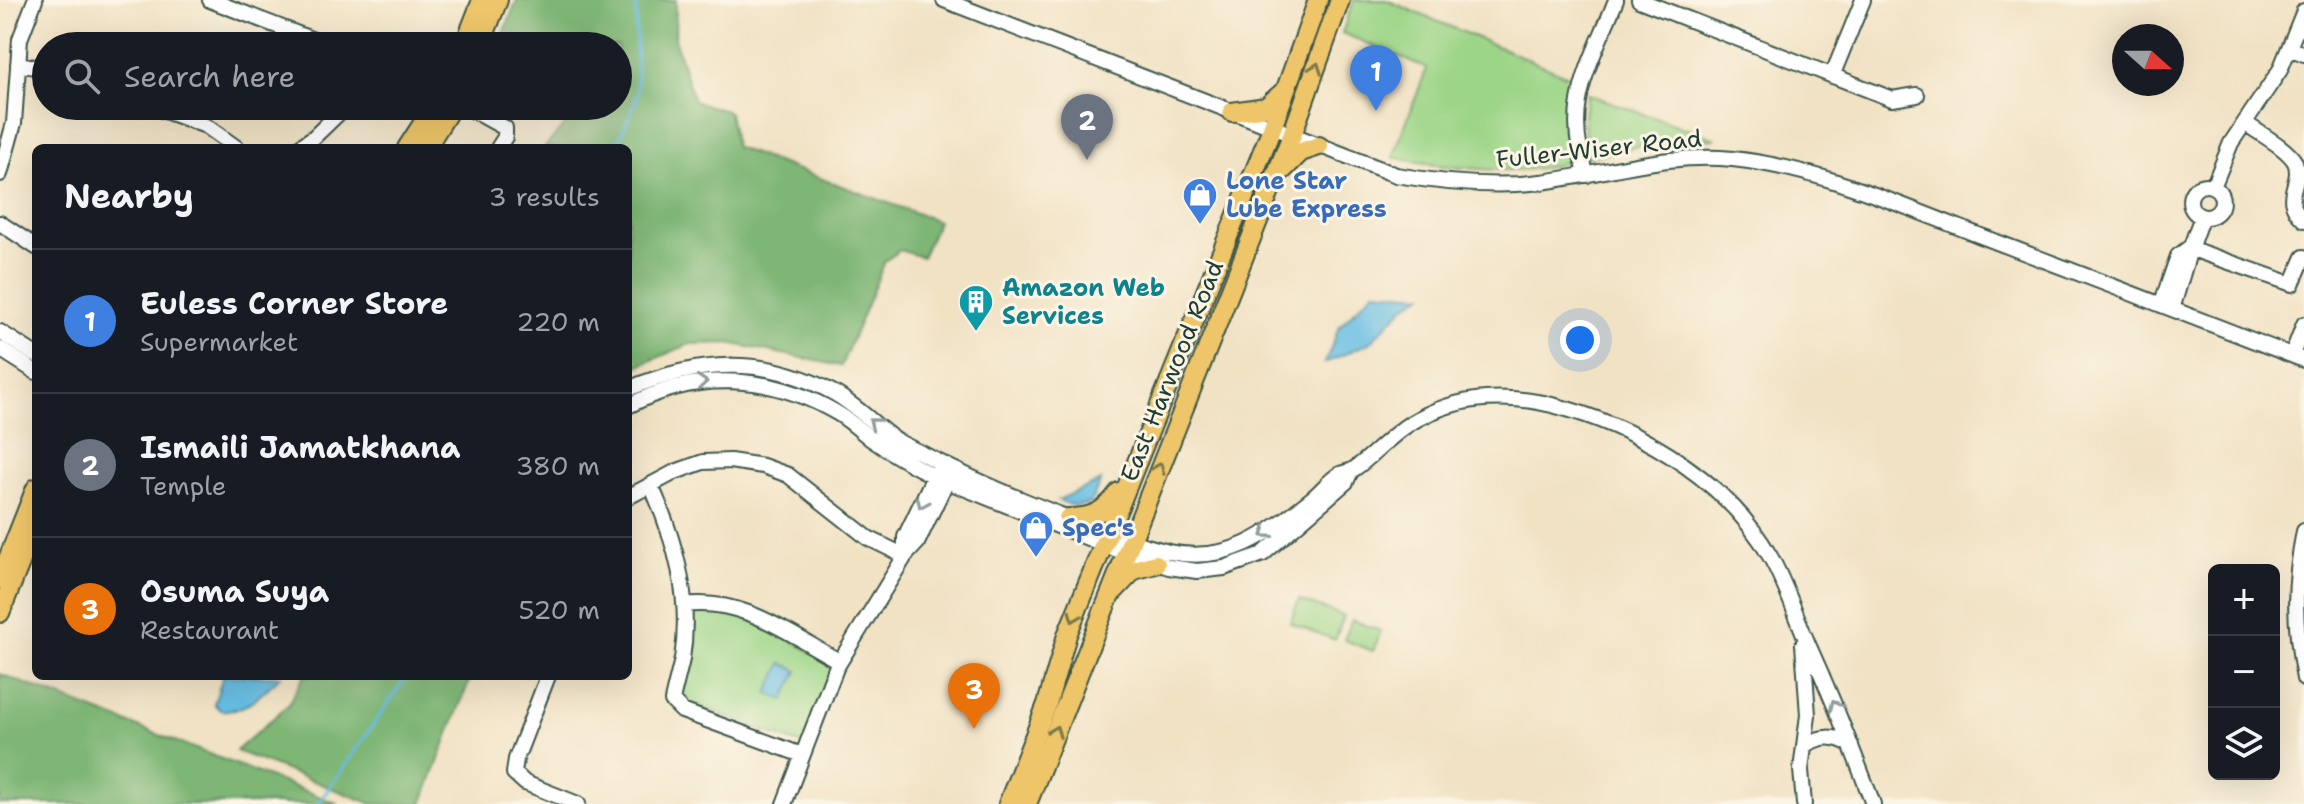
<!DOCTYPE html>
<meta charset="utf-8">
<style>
:root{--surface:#171b24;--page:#242831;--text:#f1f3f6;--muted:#9ea1a6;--line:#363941;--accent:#b45309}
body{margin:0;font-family:"Shantell Sans",sans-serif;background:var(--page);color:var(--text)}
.controls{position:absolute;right:24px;bottom:24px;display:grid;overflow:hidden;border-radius:12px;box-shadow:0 8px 32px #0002}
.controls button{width:72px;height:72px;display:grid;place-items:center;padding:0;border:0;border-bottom:2px solid var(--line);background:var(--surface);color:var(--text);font:40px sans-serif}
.compass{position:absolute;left:2112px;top:24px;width:72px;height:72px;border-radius:50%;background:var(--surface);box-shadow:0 8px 32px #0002;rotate:111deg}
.you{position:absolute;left:1580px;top:340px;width:28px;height:28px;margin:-20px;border:6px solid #fff;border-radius:50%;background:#1a73e8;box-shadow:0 0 0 12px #1a73e833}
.badge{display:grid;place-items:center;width:52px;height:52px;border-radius:50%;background:var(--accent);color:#fff;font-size:26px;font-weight:700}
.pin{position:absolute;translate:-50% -66px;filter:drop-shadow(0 2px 4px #0008)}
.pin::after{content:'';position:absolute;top:42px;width:28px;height:24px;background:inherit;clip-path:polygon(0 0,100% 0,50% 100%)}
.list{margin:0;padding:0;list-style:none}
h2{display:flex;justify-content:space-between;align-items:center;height:104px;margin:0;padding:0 32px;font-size:34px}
h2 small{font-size:26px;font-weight:400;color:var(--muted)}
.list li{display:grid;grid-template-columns:52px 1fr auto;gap:24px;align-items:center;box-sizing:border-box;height:144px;padding:0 32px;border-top:2px solid var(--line)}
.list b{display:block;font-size:30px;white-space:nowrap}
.list p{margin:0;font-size:26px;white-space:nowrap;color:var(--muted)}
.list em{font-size:26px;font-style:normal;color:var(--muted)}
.icon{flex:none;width:44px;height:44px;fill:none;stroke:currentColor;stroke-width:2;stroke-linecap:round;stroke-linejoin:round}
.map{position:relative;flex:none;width:2304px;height:804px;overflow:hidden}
.search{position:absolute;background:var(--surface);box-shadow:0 8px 32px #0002;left:32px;top:32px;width:600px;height:88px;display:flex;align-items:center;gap:20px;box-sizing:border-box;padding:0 28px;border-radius:44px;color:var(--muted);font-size:30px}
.panel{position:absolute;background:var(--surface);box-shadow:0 8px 32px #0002;left:32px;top:144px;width:600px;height:536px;border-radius:12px}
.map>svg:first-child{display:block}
</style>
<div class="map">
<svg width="2304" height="804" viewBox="0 0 2304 804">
<rect width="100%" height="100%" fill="#fcf5e5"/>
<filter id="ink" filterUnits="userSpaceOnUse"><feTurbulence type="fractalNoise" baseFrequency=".0125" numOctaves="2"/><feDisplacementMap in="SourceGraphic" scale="16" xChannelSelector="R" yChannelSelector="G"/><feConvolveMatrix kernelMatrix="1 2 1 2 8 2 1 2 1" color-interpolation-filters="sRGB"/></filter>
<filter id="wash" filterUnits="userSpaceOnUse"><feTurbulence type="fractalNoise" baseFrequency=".006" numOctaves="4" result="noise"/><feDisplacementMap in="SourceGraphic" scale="32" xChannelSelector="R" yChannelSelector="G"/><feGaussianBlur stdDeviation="1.8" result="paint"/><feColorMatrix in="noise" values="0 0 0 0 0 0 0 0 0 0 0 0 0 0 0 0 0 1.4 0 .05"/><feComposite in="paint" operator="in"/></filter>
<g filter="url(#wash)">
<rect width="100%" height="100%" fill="#f1e2c4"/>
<path fill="#9dd588" stroke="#5e895e" stroke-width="2" d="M1354,0H1386L1576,79L1569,115L1570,159C1538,180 1431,166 1393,157L1427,68L1342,33Z
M1587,94L1716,139L1653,143L1586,158L1584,116Z
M1299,600L1344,616L1335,640L1290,623Z
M710,608L759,621L829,663L831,670L802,745L682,700L692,611Z
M1352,620L1381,631L1373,651L1344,640Z"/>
<path fill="#7eb674" stroke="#4e7a54" stroke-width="2" d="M517,0H676L675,41L694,101L729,112L735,147L938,221L922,257L900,250L885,261L841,366L729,343L690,344L628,370V148H544L576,112V106H618V46H498Z
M0,674L339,804H0Z
M304,676H471L422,804H372L236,751L288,705Z"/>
<path fill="#66bee3" stroke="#427e8c" stroke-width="2" d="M1374,291L1423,295L1405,306L1369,343L1325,363L1339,327Z
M1101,481L1090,503C1077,508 1070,505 1058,500Z
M782,663L798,671L784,700L768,693Z
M223,676H281C260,694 249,712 220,710L214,704Z"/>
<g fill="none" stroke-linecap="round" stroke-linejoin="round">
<path stroke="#66bee3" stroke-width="3" d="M616,148L637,97L636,0
M318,804L407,676"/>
</g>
</g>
<g filter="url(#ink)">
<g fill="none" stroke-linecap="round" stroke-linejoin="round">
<defs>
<path id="minor" d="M210,0L329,46
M944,0L1396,175C1443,183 1493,188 1541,182C1605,174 1668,152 1733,159C1818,168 1901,205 1981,236C2089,277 2196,318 2304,360
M1639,0L1892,99L1917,95
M2289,48L2304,54
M18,64L46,69
M1832,76L1863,0
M151,106L206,126L237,148
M465,106L505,128V137L498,148
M2245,123C2260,134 2286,147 2295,162C2304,184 2278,196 2304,220
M298,148L314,137L346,106
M0,174L14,123L20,39L35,0
M1587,175C1561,106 1591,64 1616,0
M2190 201a16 16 0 1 1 32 0a16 16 0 1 1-32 0Z
M2213,187L2231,143L2280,70L2304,11
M0,223L36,247
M2189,248L2292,284L2304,257
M2161,305L2178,256L2189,248
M2172,309C2182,278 2189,247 2202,217
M0,332L36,355
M0,349L36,372
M2292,355L2304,324
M628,389C697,360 764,355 832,392C855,404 873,424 894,439C905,446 918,451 929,457C971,479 1014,497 1058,514C1094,528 1131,543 1169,552C1229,564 1266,535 1310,500C1320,493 1329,480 1340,474C1344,472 1350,472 1354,469C1373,456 1389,437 1409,424C1459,393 1512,393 1567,409C1646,432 1730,484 1771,558C1786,585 1796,616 1808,644C1832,697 1853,750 1873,804
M628,406C697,370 770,374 837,413C849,420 860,430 871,439C891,453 912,465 934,476L1125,553L1169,567L1197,571L1224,568L1263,554L1346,482L1351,471
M651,485C675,541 692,597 682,659C679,673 675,686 672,701L682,711L802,755
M628,497L675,472L703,462L730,461L763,466L788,475L868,538L905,556
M2304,531C2293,586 2294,624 2304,679
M905,556V537L938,468
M684,605C743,597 789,634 839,661
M1803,644L1808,715L1801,770L1804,804
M548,676L516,759L514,773L525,783L578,804
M1804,746C1821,735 1834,735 1851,745
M784,804L836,668L905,556L917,543L950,474"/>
<path id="major" d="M464,46L482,0
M480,46L498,0
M1232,112L1266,107L1283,92
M407,148L434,106
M426,148L452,106
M1283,170L1301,152L1319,146
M1068,518C1093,518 1104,512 1119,492
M0,579L36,488
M1114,591L1134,570L1156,564
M0,613L36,523
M1008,804L1047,704L1067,635L1272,128L1318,0
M1027,804L1292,135L1340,0"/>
</defs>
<use href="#minor" stroke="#3e564a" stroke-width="18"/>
<use href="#major" stroke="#3e564a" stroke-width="22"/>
<use href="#minor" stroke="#fff" stroke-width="14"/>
<use href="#major" stroke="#eec569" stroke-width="18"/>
</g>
<defs><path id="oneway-chevron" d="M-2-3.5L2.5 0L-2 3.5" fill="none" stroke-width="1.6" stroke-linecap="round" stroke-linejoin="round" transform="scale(2)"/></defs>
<g stroke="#7c7a4c">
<use href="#oneway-chevron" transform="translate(1316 68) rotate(-70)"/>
<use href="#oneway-chevron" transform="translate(1159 468) rotate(-68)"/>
<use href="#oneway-chevron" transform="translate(1074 617) rotate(112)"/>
<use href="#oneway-chevron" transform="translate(1055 731) rotate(-69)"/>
</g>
<g stroke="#8f9e9a">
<use href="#oneway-chevron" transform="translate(702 382) rotate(-5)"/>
<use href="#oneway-chevron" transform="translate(874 423) rotate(-141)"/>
<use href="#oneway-chevron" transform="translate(922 503) rotate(114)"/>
<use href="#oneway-chevron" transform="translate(1266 533) rotate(145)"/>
<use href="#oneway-chevron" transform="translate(1835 705) rotate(-114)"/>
</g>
</g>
<defs>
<symbol id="shop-pin" viewBox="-11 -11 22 30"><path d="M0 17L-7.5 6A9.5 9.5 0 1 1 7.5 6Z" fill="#3f7fe0" stroke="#fcf5e5"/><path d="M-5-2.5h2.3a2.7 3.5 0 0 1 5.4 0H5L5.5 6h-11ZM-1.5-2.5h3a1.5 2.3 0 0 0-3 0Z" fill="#fff"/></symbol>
<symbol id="building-pin" viewBox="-11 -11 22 30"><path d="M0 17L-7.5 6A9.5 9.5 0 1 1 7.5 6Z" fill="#0f9aa8" stroke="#fcf5e5"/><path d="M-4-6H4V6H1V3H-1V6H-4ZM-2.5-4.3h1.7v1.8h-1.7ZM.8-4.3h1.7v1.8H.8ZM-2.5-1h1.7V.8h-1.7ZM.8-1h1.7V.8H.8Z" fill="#fff"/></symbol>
</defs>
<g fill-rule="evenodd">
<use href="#shop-pin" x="1180" y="175" width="40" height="54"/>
<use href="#building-pin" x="956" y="282" width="40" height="54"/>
<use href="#shop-pin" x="1016" y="508" width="40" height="54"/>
</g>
<g text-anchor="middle" stroke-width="6" stroke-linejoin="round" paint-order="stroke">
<g font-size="24" fill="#1f3d34" stroke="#fcf5e5">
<text transform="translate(1599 149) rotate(-6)" y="8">Fuller-Wiser Road</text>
<text transform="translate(1172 371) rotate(-68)" y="8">East Harwood Road</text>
</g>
<g font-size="24" font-weight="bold" fill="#366cbe" stroke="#fcf5e5" text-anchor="start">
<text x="1226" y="189">Lone Star<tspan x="1226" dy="28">Lube Express</tspan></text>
<text x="1062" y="536">Spec's</text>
</g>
<g font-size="24" font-weight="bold" fill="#0d838f" stroke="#fcf5e5" text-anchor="start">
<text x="1002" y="296">Amazon Web<tspan x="1002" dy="28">Services</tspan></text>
</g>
</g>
</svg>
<div class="controls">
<button>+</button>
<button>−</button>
<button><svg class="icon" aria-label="layers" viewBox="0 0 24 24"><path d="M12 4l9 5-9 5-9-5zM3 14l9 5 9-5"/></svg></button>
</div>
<svg class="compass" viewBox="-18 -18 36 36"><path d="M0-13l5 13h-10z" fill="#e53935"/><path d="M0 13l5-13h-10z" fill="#9ea1a6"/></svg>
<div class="you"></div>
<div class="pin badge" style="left:1376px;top:111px;background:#3f7fe0">1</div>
<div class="pin badge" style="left:1087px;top:160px;background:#6b7280">2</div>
<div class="pin badge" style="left:974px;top:729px;background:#e8710a">3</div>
<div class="search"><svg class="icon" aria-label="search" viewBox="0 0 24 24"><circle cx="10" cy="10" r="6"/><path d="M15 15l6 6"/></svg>Search here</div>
<section class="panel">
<h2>Nearby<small>3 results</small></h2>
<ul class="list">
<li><span class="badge" style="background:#3f7fe0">1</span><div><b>Euless Corner Store</b><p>Supermarket</p></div><em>220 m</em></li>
<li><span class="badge" style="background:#6b7280">2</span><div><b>Ismaili Jamatkhana</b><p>Temple</p></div><em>380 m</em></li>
<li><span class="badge" style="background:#e8710a">3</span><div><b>Osuma Suya</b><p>Restaurant</p></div><em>520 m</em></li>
</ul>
</section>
</div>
